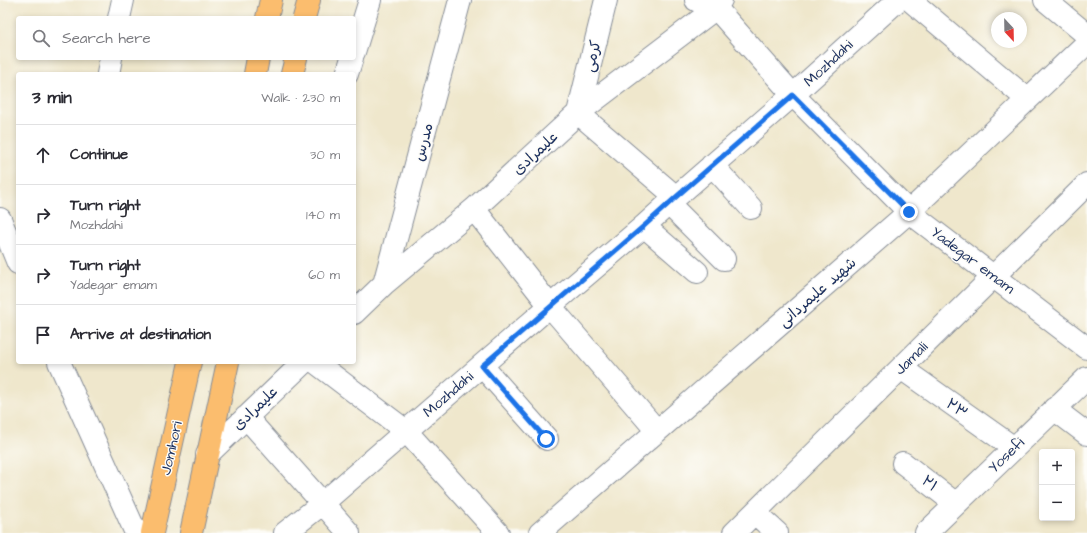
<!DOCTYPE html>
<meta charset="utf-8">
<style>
:root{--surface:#fff;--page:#f7f7f7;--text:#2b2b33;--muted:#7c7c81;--line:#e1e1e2}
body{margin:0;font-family:"Architects Daughter","Playpen Sans Arabic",sans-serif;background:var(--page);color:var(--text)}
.controls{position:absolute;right:12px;bottom:12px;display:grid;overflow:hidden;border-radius:4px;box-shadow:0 2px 6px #0003}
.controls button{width:36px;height:36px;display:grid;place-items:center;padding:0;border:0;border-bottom:1px solid var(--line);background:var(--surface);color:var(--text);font:20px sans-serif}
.compass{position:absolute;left:991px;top:12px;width:36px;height:36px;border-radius:50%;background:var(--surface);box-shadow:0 2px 6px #0003;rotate:158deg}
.stop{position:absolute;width:12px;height:12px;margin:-9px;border:3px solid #1a73e8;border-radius:50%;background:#fff}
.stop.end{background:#1a73e8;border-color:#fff;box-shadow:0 1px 4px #0008}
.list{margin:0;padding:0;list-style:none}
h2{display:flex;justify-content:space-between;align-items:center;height:52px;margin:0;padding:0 16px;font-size:17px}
h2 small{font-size:13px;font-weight:400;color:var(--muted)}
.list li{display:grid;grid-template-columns:26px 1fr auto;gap:12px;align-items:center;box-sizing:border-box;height:60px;padding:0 16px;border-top:1px solid var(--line)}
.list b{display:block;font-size:15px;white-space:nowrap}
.list p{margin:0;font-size:13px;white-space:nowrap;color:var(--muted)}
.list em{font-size:13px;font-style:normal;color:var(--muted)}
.icon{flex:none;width:22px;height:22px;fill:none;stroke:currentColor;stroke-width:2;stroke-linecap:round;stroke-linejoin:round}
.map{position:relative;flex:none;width:1087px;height:533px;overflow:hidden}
.search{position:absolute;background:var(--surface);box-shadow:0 2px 6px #0003;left:16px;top:16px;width:340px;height:44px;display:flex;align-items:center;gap:10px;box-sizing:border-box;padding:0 14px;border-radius:4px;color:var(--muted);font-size:15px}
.panel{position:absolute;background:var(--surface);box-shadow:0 2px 6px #0003;left:16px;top:72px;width:340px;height:292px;border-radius:4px}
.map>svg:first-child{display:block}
</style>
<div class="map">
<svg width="1087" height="533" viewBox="0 0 1087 533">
<rect width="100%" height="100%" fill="#fdfcf7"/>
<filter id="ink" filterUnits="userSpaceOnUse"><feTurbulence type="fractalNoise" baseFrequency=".025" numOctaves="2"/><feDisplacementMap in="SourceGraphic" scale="8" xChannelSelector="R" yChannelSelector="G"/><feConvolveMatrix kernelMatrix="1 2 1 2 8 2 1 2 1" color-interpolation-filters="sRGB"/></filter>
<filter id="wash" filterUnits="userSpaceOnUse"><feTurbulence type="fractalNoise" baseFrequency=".012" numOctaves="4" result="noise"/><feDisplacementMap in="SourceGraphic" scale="16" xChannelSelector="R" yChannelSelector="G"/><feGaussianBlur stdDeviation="0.9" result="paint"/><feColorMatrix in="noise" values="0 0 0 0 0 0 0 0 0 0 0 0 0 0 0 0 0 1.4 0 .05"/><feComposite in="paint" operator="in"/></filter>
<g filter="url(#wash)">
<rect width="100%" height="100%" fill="#efe7cc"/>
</g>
<g filter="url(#ink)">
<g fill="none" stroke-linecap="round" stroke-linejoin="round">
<defs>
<path id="minor" d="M606,0L578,113L676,197
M696,0L716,8L793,95L909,212L1087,348
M910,0L1027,99
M1045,0L1087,35
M119,18L123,0
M354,52L370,0
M108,74L111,58
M347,74L352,58
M712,165L751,208
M669,204L724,259
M474,209L550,306L657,431
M0,219L18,263
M644,226L697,272
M384,284L460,0
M354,313L384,284L474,209L578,113L716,8L721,0
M59,362L136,533
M315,362L406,431L498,533
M482,366L547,439
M901,368L1014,448
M1054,409L1087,434
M246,417L349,533
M207,455L304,362
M903,463L956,504
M755,513L777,533
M285,533L323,503L550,306L644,226L676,197L793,95L898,0
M540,533L909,212L1087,43
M734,533L1087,184
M926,533L1087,378"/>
<path id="major" d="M267,18L271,0
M304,18L309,0
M255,74L258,58
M292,74L296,58
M152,533L190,362
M191,533L228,362"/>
</defs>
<use href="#minor" stroke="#858b95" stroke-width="24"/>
<use href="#major" stroke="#858b95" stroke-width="24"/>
<use href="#minor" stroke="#fff" stroke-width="22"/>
<use href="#major" stroke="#fbbd6e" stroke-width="22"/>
</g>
</g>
<g fill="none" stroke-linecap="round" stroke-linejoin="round" filter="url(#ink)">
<path stroke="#1a73e8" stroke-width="5" d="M546,439L482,366L644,226L676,197L793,95L909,212"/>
</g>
<g text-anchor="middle" stroke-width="3" stroke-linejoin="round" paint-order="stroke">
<g font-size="15" fill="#1b2f5e" stroke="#fdfcf7">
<text transform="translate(592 56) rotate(-76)" y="5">کرمی</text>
<text transform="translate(828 63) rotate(-43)" y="5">Mozhdahi</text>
<text transform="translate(423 142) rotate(-75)" y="5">مدرس</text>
<text transform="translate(535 153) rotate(-43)" y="5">علیمرادی</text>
<text transform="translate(973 260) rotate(37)" y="5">Yadegar emam</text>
<text transform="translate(817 292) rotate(-41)" y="5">شهید علیمردانی</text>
<text transform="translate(911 358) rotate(-45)" y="5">Jamali</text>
<text transform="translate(448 394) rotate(-41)" y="5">Mozhdahi</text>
<text transform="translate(255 408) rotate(-44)" y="5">علیمرادی</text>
<text transform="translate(957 408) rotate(35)" y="5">۲۳</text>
<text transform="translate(171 448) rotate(-77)" y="5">Jomhori</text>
<text transform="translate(1006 455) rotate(-44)" y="5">Yosefi</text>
<text transform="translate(930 483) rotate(38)" y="5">۲۱</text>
</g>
</g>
</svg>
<div class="controls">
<button>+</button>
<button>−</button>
</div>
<svg class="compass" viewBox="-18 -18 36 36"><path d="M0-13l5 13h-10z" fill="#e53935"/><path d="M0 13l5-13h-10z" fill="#7c7c81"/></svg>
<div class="stop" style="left:546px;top:439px"></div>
<div class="stop end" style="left:909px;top:212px"></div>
<div class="search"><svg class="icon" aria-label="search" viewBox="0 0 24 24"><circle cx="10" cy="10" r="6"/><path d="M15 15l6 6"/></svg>Search here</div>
<section class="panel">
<h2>3 min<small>Walk · 230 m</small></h2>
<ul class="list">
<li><svg class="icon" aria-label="ahead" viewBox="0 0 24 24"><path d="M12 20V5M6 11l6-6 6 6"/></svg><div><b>Continue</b></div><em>30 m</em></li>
<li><svg class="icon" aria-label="right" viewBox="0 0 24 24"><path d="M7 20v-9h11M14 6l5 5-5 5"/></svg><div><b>Turn right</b><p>Mozhdahi</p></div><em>140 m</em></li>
<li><svg class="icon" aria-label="right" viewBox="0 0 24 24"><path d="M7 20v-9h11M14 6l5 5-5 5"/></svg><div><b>Turn right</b><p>Yadegar emam</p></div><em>60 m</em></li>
<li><svg class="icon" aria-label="arrive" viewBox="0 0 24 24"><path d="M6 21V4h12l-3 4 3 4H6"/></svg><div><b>Arrive at destination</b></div></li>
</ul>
</section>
</div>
